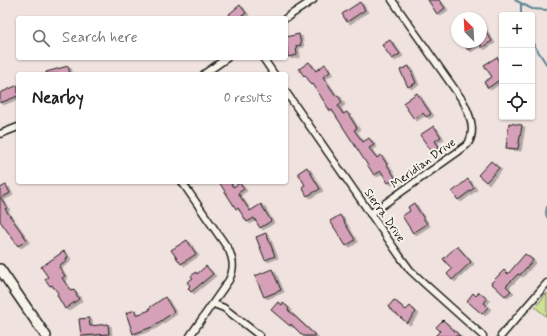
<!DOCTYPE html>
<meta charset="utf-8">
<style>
:root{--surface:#fff;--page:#f2f2f2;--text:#222;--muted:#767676;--line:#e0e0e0}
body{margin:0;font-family:Mynerve,sans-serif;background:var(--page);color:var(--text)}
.controls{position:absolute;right:12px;top:12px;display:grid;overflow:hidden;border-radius:4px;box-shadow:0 1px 3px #0004}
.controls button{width:36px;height:36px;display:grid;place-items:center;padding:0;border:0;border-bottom:1px solid var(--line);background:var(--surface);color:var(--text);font:20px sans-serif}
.compass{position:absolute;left:451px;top:12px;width:36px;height:36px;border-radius:50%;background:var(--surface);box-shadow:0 1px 3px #0004;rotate:336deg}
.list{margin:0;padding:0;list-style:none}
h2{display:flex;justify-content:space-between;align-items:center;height:52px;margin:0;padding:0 16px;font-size:17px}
h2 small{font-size:13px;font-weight:400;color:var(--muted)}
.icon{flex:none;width:22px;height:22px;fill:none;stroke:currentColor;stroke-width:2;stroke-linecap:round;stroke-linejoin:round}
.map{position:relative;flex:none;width:547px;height:336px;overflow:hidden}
.search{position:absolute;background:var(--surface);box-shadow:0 1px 3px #0004;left:16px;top:16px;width:272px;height:44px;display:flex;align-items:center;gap:10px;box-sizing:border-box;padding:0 14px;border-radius:4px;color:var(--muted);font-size:15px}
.panel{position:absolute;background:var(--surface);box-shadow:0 1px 3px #0004;left:16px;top:72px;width:272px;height:112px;border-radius:4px}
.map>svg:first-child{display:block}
</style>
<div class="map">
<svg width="547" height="336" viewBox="0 0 547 336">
<defs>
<filter id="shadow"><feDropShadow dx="3" dy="2" stdDeviation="0" flood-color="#0004"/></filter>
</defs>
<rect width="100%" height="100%" fill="#f0e2de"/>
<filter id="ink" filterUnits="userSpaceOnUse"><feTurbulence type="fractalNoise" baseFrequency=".025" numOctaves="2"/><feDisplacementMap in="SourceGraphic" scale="8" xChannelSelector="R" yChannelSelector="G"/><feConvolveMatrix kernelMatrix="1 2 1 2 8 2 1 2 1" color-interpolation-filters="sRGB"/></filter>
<g filter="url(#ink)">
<path fill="#cde095" stroke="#747e58" d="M547,293V317L535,307Z"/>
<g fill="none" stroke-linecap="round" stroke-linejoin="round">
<path stroke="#588692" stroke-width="2" d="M515,0L532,9L547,10
M521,3V15
M532,42L547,65
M547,207L546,213L547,217"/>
</g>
<path fill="#d5a0b8" stroke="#1c1c1c" filter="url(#shadow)" d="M428,0H439L445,8L437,14Z
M360,2L365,10L347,22L342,14Z
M240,5L246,13L239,18H232L229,14Z
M481,24L492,41L481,48Z
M299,34L301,45L296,46L297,55L288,57L286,37Z
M390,40L400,54L392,59L382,45Z
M462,42H481L468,50Z
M497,57L502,64V78L488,88L484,82L492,77L484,65Z
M309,62L316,71L325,64L330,72L323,77L336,96L338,95L342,103L338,106L343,114L347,112L357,128L354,130L363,142L369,138L374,145L369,148L377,158L381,155L396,179L388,183L381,171L374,175L332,110L330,111L313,84L312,85L305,75L304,76L299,69Z
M68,66L70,74H46V72Z
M409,66L416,83L408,87L400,70Z
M18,85V96L0,103V93Z
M417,93L431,114L426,117L423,113L414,119L403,103Z
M509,123L522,125L518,149L506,148Z
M434,126L441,137L435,141L439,147L432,152L420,135Z
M491,161L499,168L486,182L478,175Z
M307,167L320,189L307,196L302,187L305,185L298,173Z
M468,179L474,188L458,200L452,192Z
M219,182H230L233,187L240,183L244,189L238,193L250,211L261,204L271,221L260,228L254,218L247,222L238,208L236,209Z
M6,185L10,193L1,198L7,208L5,209L27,240L18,246L0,221V188Z
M414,203L427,224L413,233L402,216L410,211L408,207Z
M340,215L355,240L346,246L330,221Z
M266,233L275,256L265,260L256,237Z
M187,240L196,254L181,264L171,250Z
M457,246L471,262L452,280L447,274L452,269L443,259Z
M64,251L68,257L66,258L67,260L60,265L59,267L65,276L62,278L71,291L74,290L79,299L65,309L57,295L58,293L52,285L50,286L45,279L48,277L41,267Z
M525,254L533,260L520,275L518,274L506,286L511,291L505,296L491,283L504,270L508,274Z
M206,266L213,274L191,292L188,288L190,286L187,282L193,278L191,276L196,272L197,274Z
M272,269L281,290L264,297L255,276Z
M479,292L487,299L484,303L488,307L482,314L467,301L473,293L476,296Z
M165,297L174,312L152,327L133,334L126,313L135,310L136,315L150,310L149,308Z
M394,300L406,310L410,306L416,312L407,323L388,307Z
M278,302L282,305L283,303L289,308L288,310L316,336H303L291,324L290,326L271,310Z
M89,318L90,326L108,324L109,334L81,336L79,319Z
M443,320L460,336H435L440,331L436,327Z"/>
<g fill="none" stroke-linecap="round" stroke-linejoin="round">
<defs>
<path id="minor" d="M286,18L313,0
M263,58L274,74
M204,74L227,58
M286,92L399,255L410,270L425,284L483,336
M0,134L18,127
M182,182L229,250C234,262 234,269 229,280L190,336
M370,214L459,151C462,148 467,146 469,142C476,129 469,113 463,101L392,0
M214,304L224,308L260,336
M501,336L547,283"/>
<path id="secondary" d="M0,269L46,336"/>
</defs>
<use href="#minor" stroke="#1c1c1c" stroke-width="9"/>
<use href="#secondary" stroke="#1c1c1c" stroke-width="12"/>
<use href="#minor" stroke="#f7f3e8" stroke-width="6"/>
<use href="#secondary" stroke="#f7f3e8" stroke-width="9"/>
</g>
</g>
<g text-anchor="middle" stroke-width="4" stroke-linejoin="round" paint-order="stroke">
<g font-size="12" fill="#1c1c1c" stroke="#f7f3e8">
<text transform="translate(423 163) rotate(-36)" y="4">Meridian Drive</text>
<text transform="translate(385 215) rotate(55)" y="4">Sierra Drive</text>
</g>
</g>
</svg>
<div class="controls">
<button>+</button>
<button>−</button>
<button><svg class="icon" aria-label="locate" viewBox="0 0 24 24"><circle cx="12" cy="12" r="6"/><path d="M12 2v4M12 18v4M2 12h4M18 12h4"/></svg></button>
</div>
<svg class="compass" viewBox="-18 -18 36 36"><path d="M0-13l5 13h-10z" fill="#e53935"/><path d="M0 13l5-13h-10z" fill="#767676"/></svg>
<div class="search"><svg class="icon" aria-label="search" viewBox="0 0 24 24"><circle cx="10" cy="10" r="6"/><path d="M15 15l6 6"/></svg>Search here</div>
<section class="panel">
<h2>Nearby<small>0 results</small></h2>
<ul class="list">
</ul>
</section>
</div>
